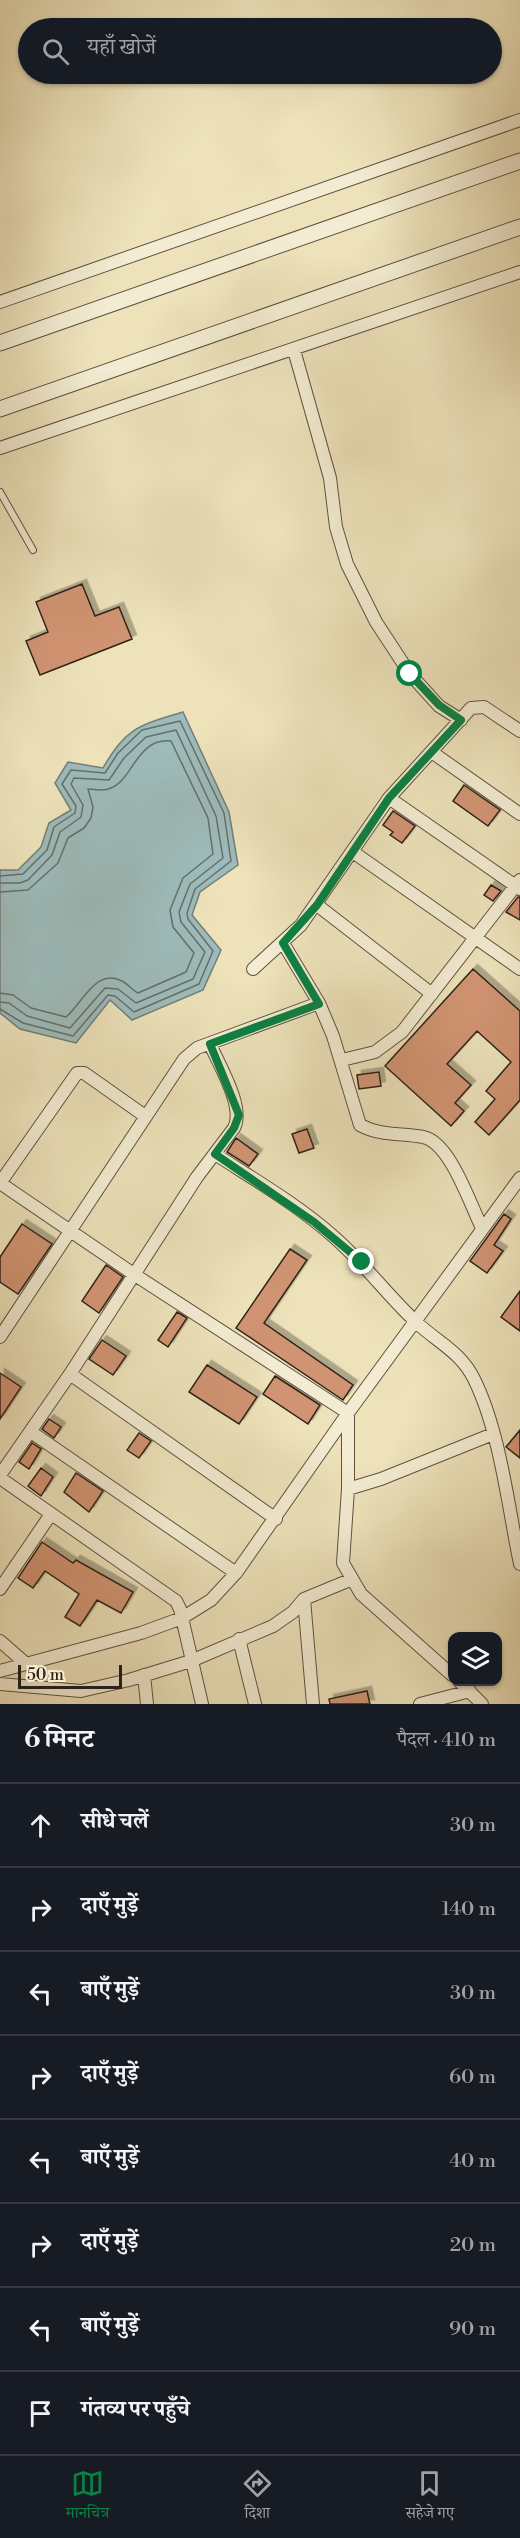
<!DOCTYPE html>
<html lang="hi">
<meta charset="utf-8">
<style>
:root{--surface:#171b24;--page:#242831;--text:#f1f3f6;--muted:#9ea1a6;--line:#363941;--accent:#0b8043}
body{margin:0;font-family:"Libre Bodoni","Noto Serif Devanagari",serif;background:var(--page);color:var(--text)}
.controls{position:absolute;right:18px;bottom:18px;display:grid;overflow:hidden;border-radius:12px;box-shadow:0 2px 4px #0004}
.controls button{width:54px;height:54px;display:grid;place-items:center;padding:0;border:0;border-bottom:2px solid var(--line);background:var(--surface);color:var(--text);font:30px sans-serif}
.scale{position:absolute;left:18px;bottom:15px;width:104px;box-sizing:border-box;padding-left:6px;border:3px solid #2f2219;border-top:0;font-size:16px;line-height:21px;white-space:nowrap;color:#2f2219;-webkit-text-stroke:4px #f3ecd2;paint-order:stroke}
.stop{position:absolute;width:18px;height:18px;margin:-14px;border:4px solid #0b8043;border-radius:50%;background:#fff}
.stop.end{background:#0b8043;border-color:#fff;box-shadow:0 2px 6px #0008}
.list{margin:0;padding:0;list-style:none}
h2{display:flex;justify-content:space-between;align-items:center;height:78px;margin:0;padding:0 24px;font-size:26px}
h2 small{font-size:20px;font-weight:400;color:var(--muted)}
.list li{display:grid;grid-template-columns:39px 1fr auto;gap:18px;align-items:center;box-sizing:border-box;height:84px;padding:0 24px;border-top:2px solid var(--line)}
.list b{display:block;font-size:22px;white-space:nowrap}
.list em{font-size:20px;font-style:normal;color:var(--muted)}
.icon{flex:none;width:33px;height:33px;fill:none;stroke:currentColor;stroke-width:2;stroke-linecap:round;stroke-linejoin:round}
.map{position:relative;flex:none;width:520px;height:1704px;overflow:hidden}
.search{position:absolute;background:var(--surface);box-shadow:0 2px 4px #0004;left:18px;right:18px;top:18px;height:66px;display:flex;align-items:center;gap:15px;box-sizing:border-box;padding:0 21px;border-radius:33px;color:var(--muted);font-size:22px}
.sheet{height:750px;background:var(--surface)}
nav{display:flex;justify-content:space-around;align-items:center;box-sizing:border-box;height:84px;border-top:2px solid var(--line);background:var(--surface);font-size:16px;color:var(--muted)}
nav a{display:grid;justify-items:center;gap:3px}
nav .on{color:var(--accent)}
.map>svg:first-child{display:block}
</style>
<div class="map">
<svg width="520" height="1704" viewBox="0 0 520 1704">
<defs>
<filter id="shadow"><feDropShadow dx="4.5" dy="-4.5" stdDeviation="0" flood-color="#0004"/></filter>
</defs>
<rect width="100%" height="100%" fill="#ede2ba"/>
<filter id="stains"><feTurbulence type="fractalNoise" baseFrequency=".00333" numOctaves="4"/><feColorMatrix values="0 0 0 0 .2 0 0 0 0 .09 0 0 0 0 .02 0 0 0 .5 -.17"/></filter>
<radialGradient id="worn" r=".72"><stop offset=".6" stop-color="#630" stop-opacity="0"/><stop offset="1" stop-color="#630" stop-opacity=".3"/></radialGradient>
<path fill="#9dbbba" stroke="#717e7a" stroke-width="1.5" d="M183,712L229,812L238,865L200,892L192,915L221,950L203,990L132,1020L110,1000L76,1043L20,1029L0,1013V870H18L41,847L49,823L71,810L55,783L68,762L103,768C126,727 140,725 183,712Z"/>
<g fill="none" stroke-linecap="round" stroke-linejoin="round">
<path stroke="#666e6a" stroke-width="1.5" d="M0,876L23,874L47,850L54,827L75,813L76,806L62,784L71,770L105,773L118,753L142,730L180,721L224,813L231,861L195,889L187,913L188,919L213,951L199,984L134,1012L115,996L108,995L73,1036L23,1023L0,1009
M0,883H20L28,880L52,855L60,832L81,817L83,805L71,784L74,778L109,780L124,758L146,737L176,730L216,816L223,858L190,884L179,912L181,922L205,952L193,979L136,1003L118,989L105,988L70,1028L27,1016L9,1003L0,1002
M0,892L28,890L58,863L68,838L84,828L91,818L93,807L88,789C95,789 103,792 111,788C133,780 137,737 171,741L208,818L213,854L183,878L170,910L173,927L194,953L186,972L138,993C132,990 128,984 122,981C96,967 82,1004 66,1017L31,1008L13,995L0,993"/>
</g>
<path fill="#d19473" stroke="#2f2219" stroke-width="1.5" filter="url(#shadow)" d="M82,584L95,616L119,607L132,639L40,675L26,641L48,632L36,602Z
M464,785L500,810L488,826L453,801Z
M393,811L415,826L402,843L390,835L393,832L383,825Z
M491,885L501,891L493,901L484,895Z
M518,897H520V920L506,912Z
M473,969L520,1011V1100L489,1135L475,1122L495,1099L486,1091L511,1062L477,1031L447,1064L471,1085L455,1103L464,1111L451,1126L385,1066Z
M379,1072L381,1086L359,1089L357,1075Z
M307,1129L314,1148L299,1153L292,1134Z
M236,1138L258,1154L249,1166L227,1152Z
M504,1214L511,1219L494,1245L503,1251L487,1273L470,1261Z
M22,1224L52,1244L18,1294L0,1282V1257Z
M290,1249L307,1260L264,1323L353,1385L343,1400L236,1328Z
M106,1265L123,1277L99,1313L82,1301Z
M520,1291V1331L501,1317Z
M177,1312L187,1318L168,1347L158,1340Z
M102,1340L126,1356L113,1375L89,1359Z
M207,1365L257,1397L239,1424L189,1392Z
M0,1373L21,1387L0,1419Z
M275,1376L320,1405L308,1424L263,1394Z
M49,1419L61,1427L54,1438L42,1429Z
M520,1430V1458L506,1447Z
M139,1433L151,1441L139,1458L127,1450Z
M32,1443L41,1449L29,1469L19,1462Z
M41,1468L53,1477L41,1496L28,1486Z
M76,1473L103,1491L89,1512L64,1492Z
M42,1542L73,1563L76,1560L133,1592L121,1613L97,1600L80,1626L65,1617L79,1594L45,1571L33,1588L18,1578Z
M367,1691L370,1704H330L329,1699Z"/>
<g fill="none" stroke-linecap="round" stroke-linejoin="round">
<defs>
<path id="service" d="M0,492L33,550"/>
<path id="minor" d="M0,302L520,120
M294,350L330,478L336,527L347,564L376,622L410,674L439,706L461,720
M0,448L520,272
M433,753L520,814
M389,798L520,889
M353,852L520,969
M317,905L432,994
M283,943L319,1003L333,1036L360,1125C380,1136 401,1133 423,1137C450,1142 470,1204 482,1228
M253,969L301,925L389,798L471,708L484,707L520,731
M342,1060L375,1052L402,1032L520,880
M145,1116L84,1073H77L0,1183L135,1275L348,1413V1489L343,1563L361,1594L452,1675
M215,1154C255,1180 298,1205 334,1237C364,1263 387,1295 416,1322C437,1342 461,1352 474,1379C500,1431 508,1506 520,1564
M0,1337L184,1059L197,1048L319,1003
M70,1374L276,1519
M31,1432L236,1573
M0,1475L70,1374L197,1177L234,1128C245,1107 219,1065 210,1044
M0,1478L176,1601L180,1609L202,1704
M348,1489L381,1479L493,1434
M0,1589L51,1514
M304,1599L313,1704
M239,1639L255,1704
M0,1641L24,1662
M0,1671L141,1633L182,1618L211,1600L236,1573L348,1413L520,1178
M144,1675L147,1704
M460,1682L482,1704
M0,1684L81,1691L129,1680L191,1661L273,1626L293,1612L304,1599L350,1580
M420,1704L470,1691"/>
<path id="tertiary" d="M0,343L520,161
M0,409L520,227"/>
</defs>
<use href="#service" stroke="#5e5241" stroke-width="8"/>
<use href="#minor" stroke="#5e5241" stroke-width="14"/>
<use href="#tertiary" stroke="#5e5241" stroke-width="17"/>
<use href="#service" stroke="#f3ecd2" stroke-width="6"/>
<use href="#minor" stroke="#f3ecd2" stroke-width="12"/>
<use href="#tertiary" stroke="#f3ecd2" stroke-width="15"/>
</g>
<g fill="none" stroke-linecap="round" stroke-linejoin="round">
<path stroke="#0b8043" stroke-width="8" d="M362,1262L314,1222L215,1154L234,1128L239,1115L210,1044L319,1004L283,943L317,905L389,798L461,720L439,705L410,674"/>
</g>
<rect width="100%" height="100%" filter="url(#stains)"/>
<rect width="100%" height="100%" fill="url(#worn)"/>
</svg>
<div class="controls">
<button><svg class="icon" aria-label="layers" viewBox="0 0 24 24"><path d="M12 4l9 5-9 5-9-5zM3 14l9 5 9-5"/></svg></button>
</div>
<div class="scale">50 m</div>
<div class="stop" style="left:410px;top:674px"></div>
<div class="stop end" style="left:362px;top:1262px"></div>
<div class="search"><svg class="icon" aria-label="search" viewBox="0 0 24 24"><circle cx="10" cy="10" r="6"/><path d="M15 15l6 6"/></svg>यहाँ खोजें</div>
</div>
<section class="sheet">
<h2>6 मिनट<small>पैदल · 410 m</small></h2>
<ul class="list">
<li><svg class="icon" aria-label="ahead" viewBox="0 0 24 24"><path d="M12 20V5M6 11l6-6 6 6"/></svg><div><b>सीधे चलें</b></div><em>30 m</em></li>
<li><svg class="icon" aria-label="right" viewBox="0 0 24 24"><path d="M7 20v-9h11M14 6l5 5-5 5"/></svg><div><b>दाएँ मुड़ें</b></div><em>140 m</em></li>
<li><svg class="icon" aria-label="left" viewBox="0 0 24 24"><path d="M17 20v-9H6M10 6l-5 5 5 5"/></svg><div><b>बाएँ मुड़ें</b></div><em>30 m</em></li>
<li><svg class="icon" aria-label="right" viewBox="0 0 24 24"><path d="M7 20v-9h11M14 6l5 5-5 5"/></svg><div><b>दाएँ मुड़ें</b></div><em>60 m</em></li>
<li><svg class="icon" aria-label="left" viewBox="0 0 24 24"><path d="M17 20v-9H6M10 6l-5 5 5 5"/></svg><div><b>बाएँ मुड़ें</b></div><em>40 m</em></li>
<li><svg class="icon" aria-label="right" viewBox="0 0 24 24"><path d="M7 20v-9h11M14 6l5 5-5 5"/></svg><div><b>दाएँ मुड़ें</b></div><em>20 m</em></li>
<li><svg class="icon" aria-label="left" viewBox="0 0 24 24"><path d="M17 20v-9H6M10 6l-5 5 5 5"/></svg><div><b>बाएँ मुड़ें</b></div><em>90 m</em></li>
<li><svg class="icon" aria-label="arrive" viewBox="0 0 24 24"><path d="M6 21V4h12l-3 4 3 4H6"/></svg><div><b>गंतव्य पर पहुँचे</b></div></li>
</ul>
</section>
<nav>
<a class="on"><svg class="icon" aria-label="map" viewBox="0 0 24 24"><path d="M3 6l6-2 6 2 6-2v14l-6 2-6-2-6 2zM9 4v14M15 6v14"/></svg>मानचित्र</a>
<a><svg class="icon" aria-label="directions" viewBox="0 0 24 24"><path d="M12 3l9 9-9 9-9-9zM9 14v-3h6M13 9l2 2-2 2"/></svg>दिशा</a>
<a><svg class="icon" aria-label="saved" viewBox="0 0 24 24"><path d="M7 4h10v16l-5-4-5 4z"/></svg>सहेजे गए</a>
</nav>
